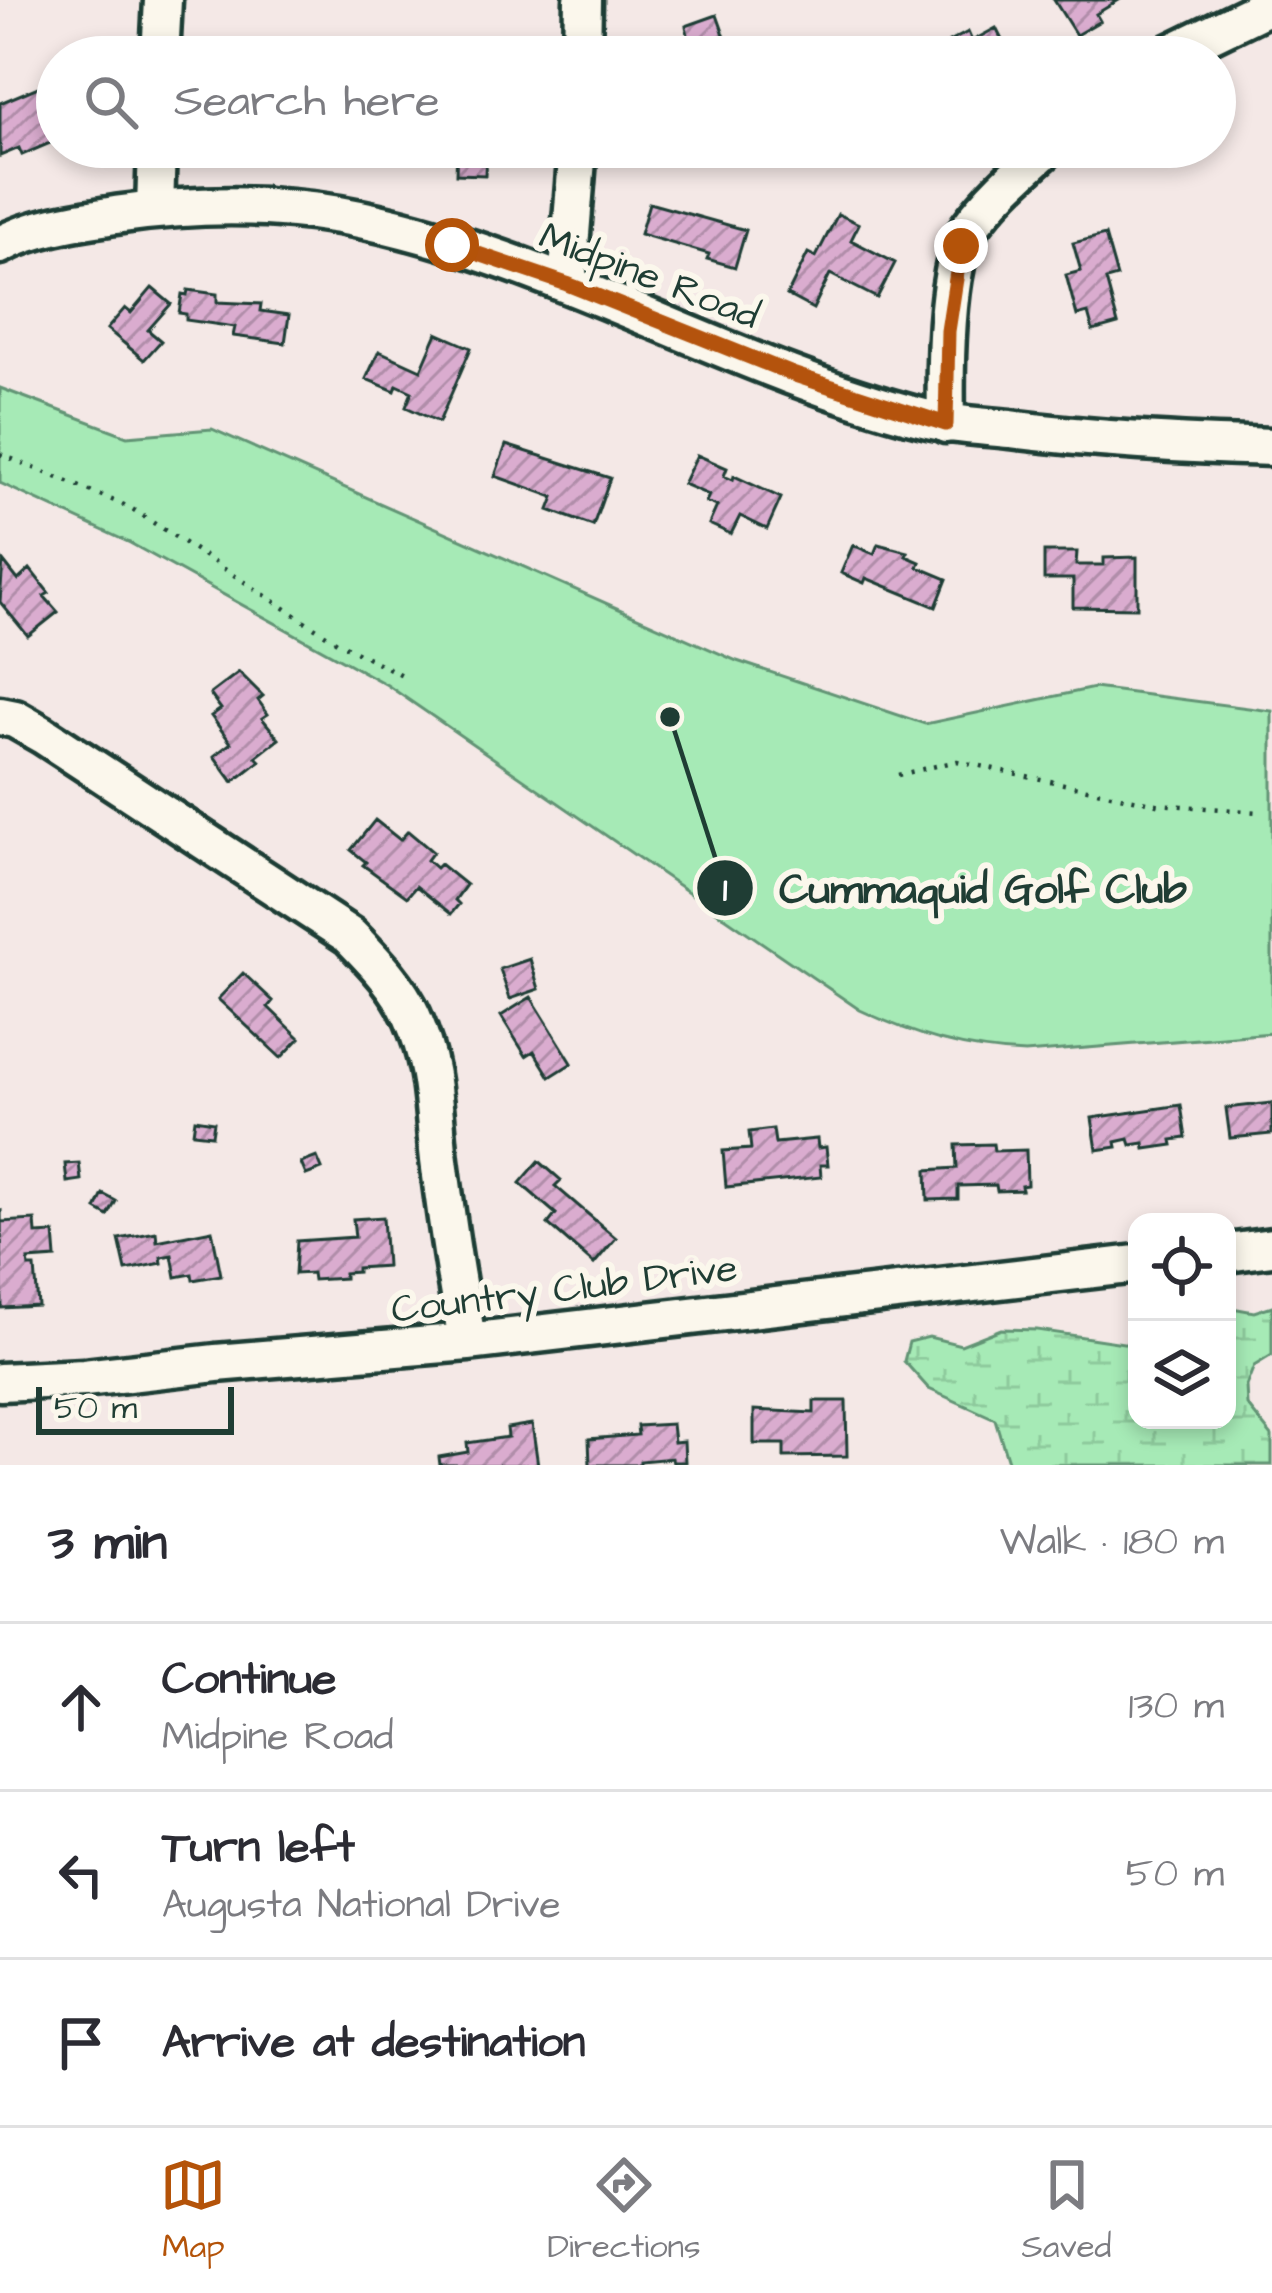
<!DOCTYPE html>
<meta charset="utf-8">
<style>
:root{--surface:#fff;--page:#f2f2f3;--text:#2b2b33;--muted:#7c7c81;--line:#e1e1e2;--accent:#b45309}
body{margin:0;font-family:"Architects Daughter",sans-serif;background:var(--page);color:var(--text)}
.controls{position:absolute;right:36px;bottom:36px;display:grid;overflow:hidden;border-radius:24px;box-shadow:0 6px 18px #0003}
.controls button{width:108px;height:108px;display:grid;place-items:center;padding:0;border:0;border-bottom:3px solid var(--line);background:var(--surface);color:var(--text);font:60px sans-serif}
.scale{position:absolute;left:36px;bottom:30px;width:198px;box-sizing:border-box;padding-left:12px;border:6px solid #1f3d34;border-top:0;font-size:33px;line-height:42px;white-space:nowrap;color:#1f3d34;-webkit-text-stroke:9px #fbf7ec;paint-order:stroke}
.stop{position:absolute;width:36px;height:36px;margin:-27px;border:9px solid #b45309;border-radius:50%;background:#fff}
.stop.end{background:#b45309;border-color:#fff;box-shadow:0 3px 12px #0008}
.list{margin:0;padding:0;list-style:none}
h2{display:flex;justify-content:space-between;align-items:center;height:156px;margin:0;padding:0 48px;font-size:51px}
h2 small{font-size:39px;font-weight:400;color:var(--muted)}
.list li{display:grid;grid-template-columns:78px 1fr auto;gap:36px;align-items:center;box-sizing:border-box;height:168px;padding:0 48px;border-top:3px solid var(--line)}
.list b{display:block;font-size:45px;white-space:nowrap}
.list p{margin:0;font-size:39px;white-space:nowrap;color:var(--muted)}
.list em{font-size:39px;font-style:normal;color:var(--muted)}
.icon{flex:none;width:66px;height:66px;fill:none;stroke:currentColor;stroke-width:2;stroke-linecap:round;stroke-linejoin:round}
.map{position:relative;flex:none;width:1272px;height:1465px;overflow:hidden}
.search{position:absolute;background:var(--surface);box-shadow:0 6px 18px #0003;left:36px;right:36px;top:36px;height:132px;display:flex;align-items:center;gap:30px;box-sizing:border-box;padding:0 42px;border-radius:66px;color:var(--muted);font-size:45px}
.sheet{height:660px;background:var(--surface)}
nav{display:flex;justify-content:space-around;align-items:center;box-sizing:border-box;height:168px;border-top:3px solid var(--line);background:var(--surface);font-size:33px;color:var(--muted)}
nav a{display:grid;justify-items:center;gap:6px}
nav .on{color:var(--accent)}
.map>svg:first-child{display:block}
</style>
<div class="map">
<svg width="1272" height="1465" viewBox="0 0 1272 1465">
<defs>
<pattern id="wetland-marsh" width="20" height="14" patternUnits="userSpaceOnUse" patternTransform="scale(3)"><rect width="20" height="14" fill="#a6eab6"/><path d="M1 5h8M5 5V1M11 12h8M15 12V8" fill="none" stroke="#8eca9d"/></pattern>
<pattern id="building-hatch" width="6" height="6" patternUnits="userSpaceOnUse" patternTransform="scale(3)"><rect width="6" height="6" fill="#daaccf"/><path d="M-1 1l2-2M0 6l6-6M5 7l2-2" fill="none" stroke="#b08da9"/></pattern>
</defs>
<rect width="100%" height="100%" fill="#f4e8e6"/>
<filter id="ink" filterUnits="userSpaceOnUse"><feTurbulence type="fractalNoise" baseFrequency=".00833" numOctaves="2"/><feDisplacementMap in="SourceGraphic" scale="24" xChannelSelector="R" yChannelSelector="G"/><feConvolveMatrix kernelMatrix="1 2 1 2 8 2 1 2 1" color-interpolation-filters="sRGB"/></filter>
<g filter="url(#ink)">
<path fill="#a6eab6" stroke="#629475" stroke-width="3" d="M0,388L127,436L212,429L737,661L925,724L1094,688L1272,711V1033L1025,1053C965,1051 914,1035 860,1010L387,685L130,543L0,483Z"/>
<path fill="url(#wetland-marsh)" stroke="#629475" stroke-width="3" d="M1272,1306V1355L1254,1366L1246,1386L1247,1405L1272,1436V1465H1009L995,1419L929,1389L904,1361L909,1342L929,1337L961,1345L1001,1329L1037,1330L1137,1345V1420H1227V1307L1254,1312Z"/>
<path fill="url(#building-hatch)" stroke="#1f3d34" stroke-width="3" d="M1054,0H1119L1096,14L1100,21L1076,35Z
M717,15L732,57H693L686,26Z
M996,28L1009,54L1004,57H956L949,42L968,32L972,41Z
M57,79V124L54,125L57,140L22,155L19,148L0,156V103Z
M457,147H486L485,175L456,174Z
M649,203L746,230L735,267L707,259L709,254L640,234Z
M838,214L859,224L851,240L895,263L877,298L830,274L813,309L787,295L808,253L816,257Z
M1105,235L1117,277L1106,280L1118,324L1093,331L1088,313L1077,316L1066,275L1081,271L1073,243Z
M152,288L171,304L148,330L161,341L144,360L107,329L125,308L131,313Z
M188,290L217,294V302L261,304L260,311L289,315L285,343L233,336L235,327L186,320V314L179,313L182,294L187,295Z
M437,333L471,348L439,422L406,407L412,392L397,385L395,391L366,379L379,351L421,370Z
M506,445L610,478L593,526L549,510L554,497L495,476Z
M697,455L727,468L724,476L733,480L734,476L781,498L767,529L740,516L731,534L709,524L717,506L706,502L709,495L683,484Z
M878,544L908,552L906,556L920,562L918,567L947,579L936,607L866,578L864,583L841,573L853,545L874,554Z
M1044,552H1077L1076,565H1104V558L1137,557V608L1073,607V579H1044Z
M3,561L18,580L30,569L49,593L44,596L58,612L28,636L0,602Z
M239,672L263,696L258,700L268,714L262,718L279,739L256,757L260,761L233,782L214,756L231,743L211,716L221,709L210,694Z
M375,820L400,840L408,831L433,852L427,860L436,868L440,864L466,885L455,900L459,904L451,914L416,886L407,897L363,865L366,862L351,850Z
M530,959L539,989L510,999L500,969Z
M243,973L273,1001L268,1007L300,1038L281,1058L218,999Z
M531,997L572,1063L550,1077L534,1051L526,1056L501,1016Z
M1272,1103V1134L1230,1138L1226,1108Z
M1181,1105L1186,1138L1172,1140L1173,1145L1145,1149L1144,1143L1131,1145L1129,1139L1116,1142L1117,1147L1097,1150L1092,1118Z
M195,1119L214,1122L212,1135L193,1133Z
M773,1129L775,1143L817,1139L818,1148L826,1147L828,1165H820L821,1177L726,1187L723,1151L751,1149L749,1132Z
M993,1144L994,1151L1026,1150L1027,1185L1021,1186L1022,1190L997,1191L996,1185L958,1186V1199L928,1200L927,1170L957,1168L956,1145Z
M317,1157L322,1169L306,1175L301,1163Z
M539,1161L561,1180L555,1186L616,1238L594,1264L548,1224L556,1214L520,1183Z
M79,1163L81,1180L67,1182L65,1164Z
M103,1194L116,1201L108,1216L96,1209Z
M1,1209V1222L35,1220L36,1234L54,1233L56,1258L28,1260L29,1267H35L38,1306L2,1308Z
M383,1217L386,1266L357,1268V1272L344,1273V1278L313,1280L312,1273L295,1274L297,1241L355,1237L353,1219Z
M212,1230L221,1275L193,1280L192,1274L176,1277L172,1255L161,1257L162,1263L126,1270L119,1239L156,1232L157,1241Z
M814,1401H846L847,1456L784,1457V1444H754V1410L814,1413Z
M532,1424L538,1465H440L439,1457L468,1452L467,1443L508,1437L507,1428Z
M672,1424L674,1442L684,1441L685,1462H673L672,1458L640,1461V1465H590L589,1439L638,1435L637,1426Z"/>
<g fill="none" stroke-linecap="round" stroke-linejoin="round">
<defs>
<path id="minor" d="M160,57L163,0
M582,57L583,0
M1163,57L1272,4
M155,209L157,147
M0,245C35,226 83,220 122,214C193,204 268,203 339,215C542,251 722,366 920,417C950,425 980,426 1010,429C1097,440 1184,444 1272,447
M567,284L578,147
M946,424C945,377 944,265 969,228C991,197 1020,172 1048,147
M0,716L15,719L43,735L350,936C374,961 398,985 412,1016C435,1068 433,1106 439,1160C447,1222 455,1281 468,1342
M1227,1253L1272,1247
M0,1382L84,1378L216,1363L468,1342L1137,1264"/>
</defs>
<use href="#minor" stroke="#1f3d34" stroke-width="45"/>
<path stroke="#1f3d34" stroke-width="4.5" stroke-dasharray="3 9" stroke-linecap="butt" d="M0,454L129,507L337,642L408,678
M898,775L957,761L1157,804L1259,812"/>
<use href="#minor" stroke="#fbf7ec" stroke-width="36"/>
</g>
</g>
<g fill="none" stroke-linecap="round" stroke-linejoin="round" filter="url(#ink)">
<path stroke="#b45309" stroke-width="15" d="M452,245L567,284L795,375L946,424L948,331L961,246"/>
</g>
<g text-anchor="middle" stroke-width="12" stroke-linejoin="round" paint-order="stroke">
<g font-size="39" fill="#1f3d34" stroke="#fbf7ec">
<text transform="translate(650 274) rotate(21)" y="14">Midpine Road</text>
<text transform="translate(564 1287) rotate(-7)" y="14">Country Club Drive</text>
</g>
</g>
<path fill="none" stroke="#1f3d34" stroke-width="4.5" d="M670 717L725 888"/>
<g fill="#1f3d34" stroke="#fbf7ec" stroke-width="4.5">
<circle cx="670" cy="717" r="12"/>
<circle cx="725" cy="888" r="30"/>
</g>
<g font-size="36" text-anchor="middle" font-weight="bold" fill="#fff">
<text x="725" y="901">1</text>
</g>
<g font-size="42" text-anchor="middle" font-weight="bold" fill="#1f3d34" stroke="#fbf7ec" stroke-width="12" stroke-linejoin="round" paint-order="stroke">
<text x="983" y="903">Cummaquid Golf Club</text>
</g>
</svg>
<div class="controls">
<button><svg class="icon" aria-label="locate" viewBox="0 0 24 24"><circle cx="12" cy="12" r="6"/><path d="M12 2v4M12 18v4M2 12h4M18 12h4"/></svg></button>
<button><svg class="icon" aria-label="layers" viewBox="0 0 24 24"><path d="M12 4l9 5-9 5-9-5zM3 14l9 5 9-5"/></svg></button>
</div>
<div class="scale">50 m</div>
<div class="stop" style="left:452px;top:245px"></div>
<div class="stop end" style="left:961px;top:246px"></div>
<div class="search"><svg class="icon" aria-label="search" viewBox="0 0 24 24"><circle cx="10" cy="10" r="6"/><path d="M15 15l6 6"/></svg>Search here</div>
</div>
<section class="sheet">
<h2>3 min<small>Walk · 180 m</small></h2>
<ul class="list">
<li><svg class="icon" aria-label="ahead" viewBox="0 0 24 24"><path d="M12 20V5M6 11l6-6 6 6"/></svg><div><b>Continue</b><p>Midpine Road</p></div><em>130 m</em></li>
<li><svg class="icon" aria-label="left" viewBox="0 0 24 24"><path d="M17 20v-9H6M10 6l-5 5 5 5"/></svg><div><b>Turn left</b><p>Augusta National Drive</p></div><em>50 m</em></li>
<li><svg class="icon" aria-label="arrive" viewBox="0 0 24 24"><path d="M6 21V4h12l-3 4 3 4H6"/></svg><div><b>Arrive at destination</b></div></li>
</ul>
</section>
<nav>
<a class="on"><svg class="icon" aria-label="map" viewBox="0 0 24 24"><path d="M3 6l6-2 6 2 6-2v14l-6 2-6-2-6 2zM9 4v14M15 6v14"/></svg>Map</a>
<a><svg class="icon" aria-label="directions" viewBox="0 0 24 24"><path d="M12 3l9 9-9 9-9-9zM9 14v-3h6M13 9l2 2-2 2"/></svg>Directions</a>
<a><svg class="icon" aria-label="saved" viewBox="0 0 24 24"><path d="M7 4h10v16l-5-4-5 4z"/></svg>Saved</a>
</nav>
